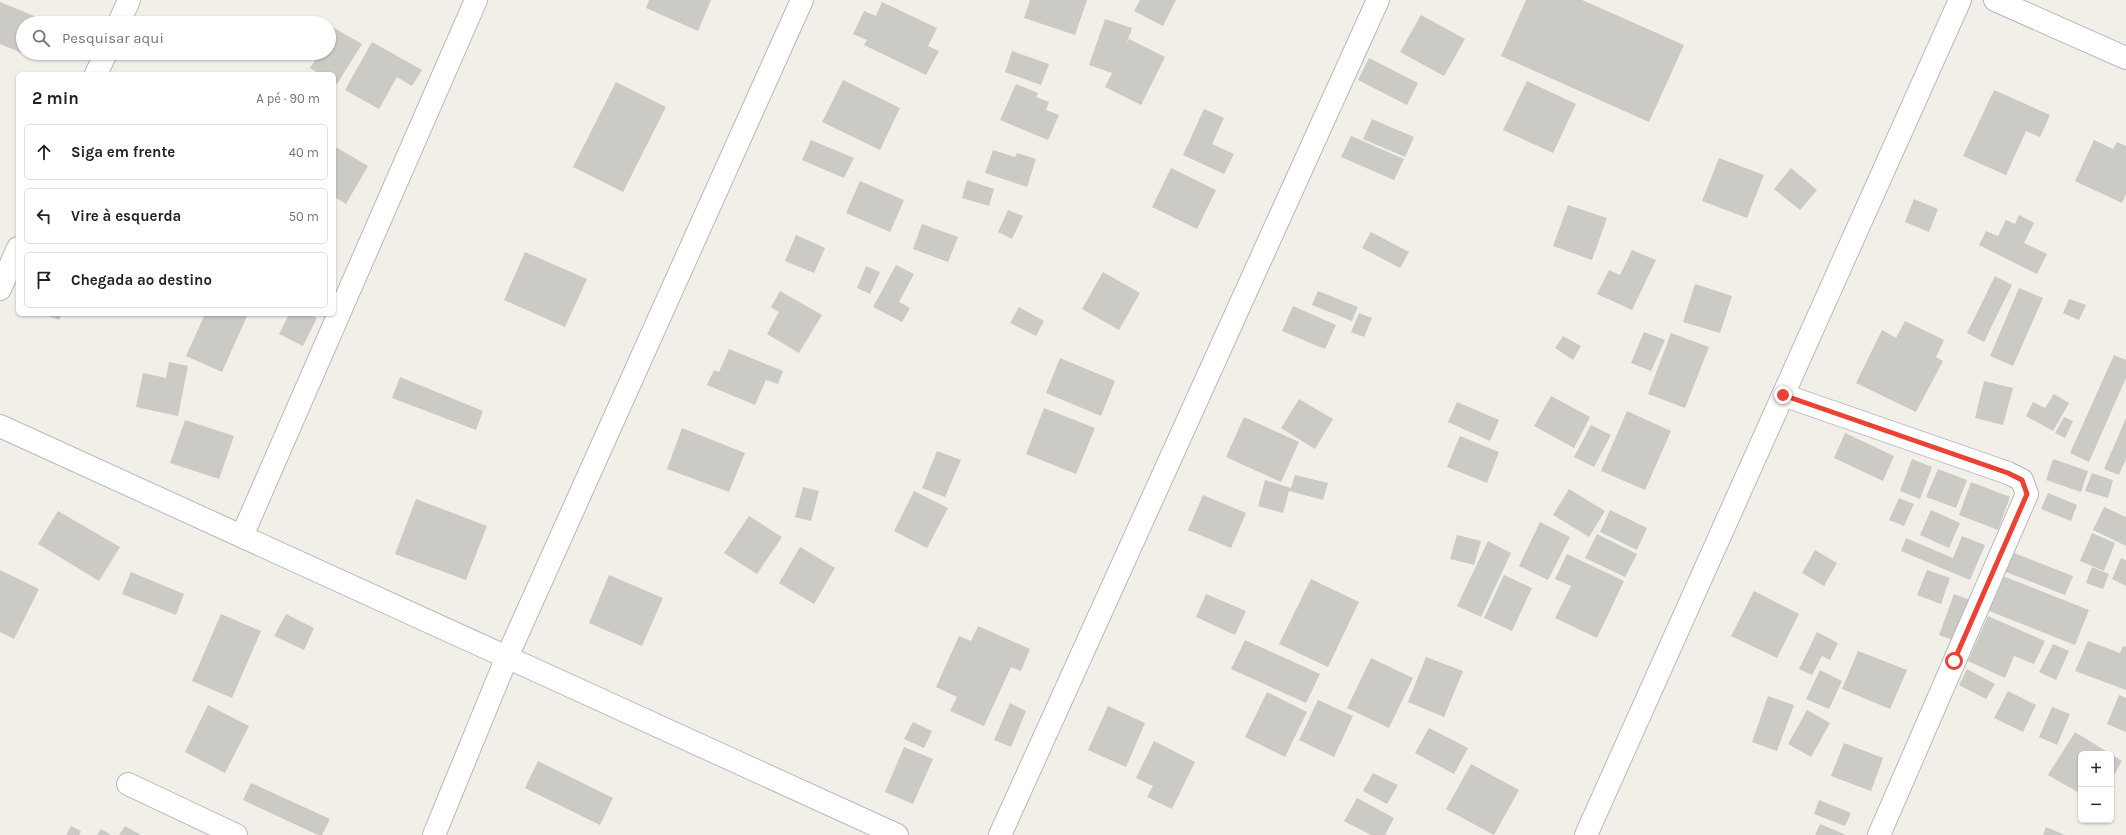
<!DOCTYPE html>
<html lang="pt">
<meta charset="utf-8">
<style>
:root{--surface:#fff;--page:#f2f2f2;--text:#222;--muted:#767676;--line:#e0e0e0}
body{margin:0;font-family:Karla,sans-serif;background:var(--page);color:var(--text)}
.controls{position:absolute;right:12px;bottom:12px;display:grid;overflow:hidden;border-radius:6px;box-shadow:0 1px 3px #0004}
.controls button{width:36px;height:36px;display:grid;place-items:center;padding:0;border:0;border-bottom:1px solid var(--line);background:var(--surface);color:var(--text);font:20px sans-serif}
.stop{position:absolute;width:12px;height:12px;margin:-9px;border:3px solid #ea4335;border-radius:50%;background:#fff}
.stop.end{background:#ea4335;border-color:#fff;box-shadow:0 1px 4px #0008}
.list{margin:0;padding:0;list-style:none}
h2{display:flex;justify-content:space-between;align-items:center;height:52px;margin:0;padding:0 16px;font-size:17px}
h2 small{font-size:13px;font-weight:400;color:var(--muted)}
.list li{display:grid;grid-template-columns:26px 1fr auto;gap:12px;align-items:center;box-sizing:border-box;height:56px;margin:0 8px 8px;padding:0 8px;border:1px solid var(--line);border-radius:6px}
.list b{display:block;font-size:15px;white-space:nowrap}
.list em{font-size:13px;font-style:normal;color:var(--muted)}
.icon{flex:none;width:22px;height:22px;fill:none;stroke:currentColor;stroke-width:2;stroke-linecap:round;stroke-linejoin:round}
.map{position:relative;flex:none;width:2126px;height:835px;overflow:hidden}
.search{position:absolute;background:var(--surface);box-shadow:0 1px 3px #0004;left:16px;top:16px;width:320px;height:44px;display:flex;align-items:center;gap:10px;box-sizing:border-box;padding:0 14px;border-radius:22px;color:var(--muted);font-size:15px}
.panel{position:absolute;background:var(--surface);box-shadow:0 1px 3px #0004;left:16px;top:72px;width:320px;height:244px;border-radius:6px}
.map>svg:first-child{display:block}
</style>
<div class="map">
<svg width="2126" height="835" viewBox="0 0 2126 835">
<rect width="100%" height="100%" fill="#f1efe8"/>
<path fill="#cccac5" d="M649,0H711L698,31L646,8Z
M1030,0H1087L1075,35L1024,18Z
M1140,0H1176L1163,26L1134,11Z
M1526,0H1582L1684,45L1649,122L1501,56Z
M0,2L44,20L43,23H23V53H31L29,56L0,44Z
M882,2L937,28L928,46L939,51L926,75L864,45L867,40L853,34L864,11L876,16Z
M1421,15L1465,39L1444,76L1400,52Z
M1105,19L1132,28L1126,45L1129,39L1165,57L1141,105L1105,87L1112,73L1089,65Z
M329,25L362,44L337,84L334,83V74H320L310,68L320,53H329Z
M372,42L422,70L412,86L397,77L379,109L345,90Z
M1012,51L1049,64L1041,85L1005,72Z
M1369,58L1418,83L1407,105L1358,80Z
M843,80L900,108L880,150L822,122Z
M1527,81L1576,104L1553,153L1503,130Z
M616,82L666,107L623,192L573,167Z
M1016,84L1038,93L1036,97L1049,102L1046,110L1059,115L1048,140L1000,120Z
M1994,90L2050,115L2040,137L2026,131L2006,175L1963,156Z
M1204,109L1224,118L1212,144L1234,154L1224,174L1183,155Z
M1372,119L1414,137L1405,157L1363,139Z
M1351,136L1404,159L1394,180L1341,157Z
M811,140L854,158L844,178L802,160Z
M2094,140L2113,149L2117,142L2126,146V194L2122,203L2075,181Z
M334,146L368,166L346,204L334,197Z
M993,150L1015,157L1017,153L1036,159L1027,187L985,173Z
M1719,158L1764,175L1747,218L1702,201Z
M1171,168L1216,190L1197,229L1152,207Z
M1791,168L1817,190L1800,210L1774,189Z
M967,180L994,189L989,206L962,198Z
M860,181L904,200L890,232L846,213Z
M1914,199L1938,209L1929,232L1905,222Z
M1568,205L1607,218L1592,260L1553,246Z
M1008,210L1023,216L1012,239L998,232Z
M2019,215L2034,223L2024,243L2047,254L2037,274L1979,245L1986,231L1998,236L2006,220L2015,224Z
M922,224L958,237L948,262L913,249Z
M1371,232L1409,252L1400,268L1362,248Z
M796,235L825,248L814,273L785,261Z
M1632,250L1656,260L1632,310L1597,294L1609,270L1620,275Z
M525,252L587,279L565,327L504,300Z
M896,265L914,274L899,302L910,308L902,322L873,307Z
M866,266L880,272L870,294L857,288Z
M1103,272L1140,293L1119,330L1082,309Z
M1995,276L2012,285L1984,342L1967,333Z
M1695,284L1732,296L1720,333L1683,322Z
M2019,288L2043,298L2013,366L1990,356Z
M780,291L822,315L799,353L767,334L779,312L771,307Z
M1318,291L1358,307L1352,321L1312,305Z
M2069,299L2086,305L2079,320L2063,313Z
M1293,306L1336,325L1325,349L1282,331Z
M1019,307L1044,321L1036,336L1010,323Z
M1359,313L1372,318L1364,337L1351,332Z
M43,314H62L59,320Z
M205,314H248L222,372L186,356Z
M289,314H309L317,318L303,346L279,334Z
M1905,321L1944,340L1936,357L1943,361L1916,412L1856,383L1882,330L1896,338Z
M1644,332L1665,340L1651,371L1631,363Z
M1671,333L1709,347L1685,408L1648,394Z
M1563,336L1581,346L1573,360L1555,348Z
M729,349L783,371L778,384L766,380L755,405L707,385L714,370L719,372Z
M2114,355L2126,360V378L2089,462L2070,453Z
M1060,358L1115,381L1101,416L1046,393Z
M169,362L188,366L178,416L136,407L143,373L166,378Z
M400,377L483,411L476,430L392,398Z
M1984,381L2013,388L2003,425L1975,418Z
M2054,394L2069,403L2053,431L2026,416L2033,402L2045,408Z
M1551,396L1590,417L1574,448L1534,426Z
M1299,399L1333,419L1315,449L1281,428Z
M1457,402L1499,420L1490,441L1448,422Z
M1044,408L1095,428L1076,474L1026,454Z
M1627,411L1671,431L1645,490L1601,471Z
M1244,417L1299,442L1281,482L1226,457Z
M2064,417L2073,421L2065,438L2055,433Z
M2126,418V459L2119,475L2104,469Z
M185,420L234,436L219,479L170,463Z
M1591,425L1611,435L1594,467L1574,457Z
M682,428L745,453L729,492L667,469Z
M1845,433L1894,456L1883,481L1834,458Z
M1460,436L1499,452L1487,483L1447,467Z
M937,451L961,460L945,497L922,488Z
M1912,459L1932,467L1920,499L1900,491Z
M2053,459L2088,471L2081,492L2046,480Z
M1938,469L1967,480L1956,508L1926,497Z
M2092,473L2113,480L2108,498L2085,491Z
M1295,475L1328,483L1323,500L1289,491L1283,513L1258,506L1265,480L1291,488Z
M1971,482L2010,497L1998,530L1959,515Z
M803,487L819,491L811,521L795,517Z
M1569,489L1605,511L1589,537L1553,515Z
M914,491L948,508L927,548L894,531Z
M2048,493L2077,505L2071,521L2041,509Z
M1203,495L1246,513L1231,548L1188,530Z
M1899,498L1914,504L1904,526L1889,520Z
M416,499L487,526L466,580L395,554Z
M2104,507L2126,517V546L2093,530Z
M1610,510L1647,528L1637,550L1600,532Z
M1931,510L1960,523L1949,548L1920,535Z
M58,511L120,547L99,581L38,544Z
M749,516L782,537L757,574L724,553Z
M1540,522L1570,537L1548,580L1519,566Z
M2092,533L2115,543L2104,571L2080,561Z
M1597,534L1637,554L1625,577L1585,558Z
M1457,535L1481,541L1474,565L1450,559Z
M1962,536L1985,545L1970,580L1901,551L1906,538L1953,558Z
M1488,541L1511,553L1481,617L1457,606Z
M800,547L835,568L814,604L779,583Z
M1815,550L1837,563L1824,586L1802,573Z
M2009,551L2073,576L2065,595L2001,570Z
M1567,554L1624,581L1597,638L1555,618L1571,586L1555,579Z
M2121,558L2126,560V586L2112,579Z
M2092,567L2109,574L2103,589L2086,583Z
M0,570L39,589L14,639L0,632Z
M1927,570L1950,578L1941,604L1917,595Z
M131,572L184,594L176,615L122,594Z
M1998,574L2089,610L2075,645L1984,609Z
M609,575L663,598L642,646L589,623Z
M1504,575L1532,588L1512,631L1484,618Z
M1311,579L1359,602L1328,667L1279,644Z
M1754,591L1799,614L1777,658L1731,636Z
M1206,594L1246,611L1235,635L1196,617Z
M1954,594L1970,600L1955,641L1939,635Z
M221,614L261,631L232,698L192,681Z
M286,614L314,628L304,650L274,636Z
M1988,616L2045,641L2034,664L2014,656L2005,678L1968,661Z
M978,626L1030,649L1021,671L1011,667L984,726L950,711L957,697L936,687L959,636L971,641Z
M1817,632L1838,643L1830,660L1822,656L1812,675L1799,669Z
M1245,640L1320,674L1306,703L1231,669Z
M2088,641L2120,653L2123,646L2126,647V690L2075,671Z
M2053,644L2069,651L2056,680L2039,672Z
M1858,651L1907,670L1890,709L1842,689Z
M1426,657L1463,671L1444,717L1408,702Z
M1371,658L1413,678L1389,728L1347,708Z
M1967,669L1995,684L1986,699L1959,685Z
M1820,670L1842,681L1829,709L1806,699Z
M2008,691L2036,705L2023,732L1994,718Z
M1267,692L1307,712L1285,757L1245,737Z
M2119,695L2126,698V732L2107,724Z
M1768,696L1794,705L1777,751L1752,742Z
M1318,700L1353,716L1334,757L1299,740Z
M1010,703L1026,711L1011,747L994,740Z
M208,705L249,726L225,773L185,752Z
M1108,706L1145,723L1126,767L1088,750Z
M2052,707L2070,714L2057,745L2039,737Z
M1807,710L1830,723L1811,757L1788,744Z
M913,722L932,731L924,748L904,739Z
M1429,728L1468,748L1454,774L1415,753Z
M2075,732L2122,761L2111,780V754H2081V794L2048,775Z
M1154,741L1195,762L1172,809L1147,797L1153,786L1136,778Z
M1844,743L1883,758L1871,791L1831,776Z
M904,747L933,759L913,804L885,792Z
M538,761L613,798L600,825L525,788Z
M1471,764L1519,790L1494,835L1446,809Z
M1373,773L1398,785L1387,804L1363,791Z
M251,783L330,819L322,835H318L243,800Z
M1357,798L1394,818L1385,835H1371L1344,821Z
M1819,800L1851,813L1845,826L1814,814Z
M1820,824L1846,835H1815Z
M71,826L81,831L79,835H66Z
M125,826L141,835H119Z
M2046,827L2065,835H2043Z
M101,829L111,835H97Z"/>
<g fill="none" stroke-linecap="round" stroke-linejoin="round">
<defs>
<path id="street" d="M1995,0L2126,58
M119,23L129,0
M96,74L106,53
M0,289L18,248
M1783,395L2008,473L2022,480L2027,494L1879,835
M242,536L476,0
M128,784L236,835
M434,835L507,657L802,0
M1000,835L1378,0"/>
<path id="secondary" d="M0,426L897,835
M1586,835L1960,0"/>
</defs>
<use href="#street" stroke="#b5b8bc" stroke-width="24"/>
<use href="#secondary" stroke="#b6babf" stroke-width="24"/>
<use href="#street" stroke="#fff" stroke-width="22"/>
<use href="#secondary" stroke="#fff" stroke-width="22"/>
</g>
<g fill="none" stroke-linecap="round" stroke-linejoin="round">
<path stroke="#ea4335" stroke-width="5" d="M1783,395L2008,473L2022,480L2027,494L1954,661"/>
</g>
</svg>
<div class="controls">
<button>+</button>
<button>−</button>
</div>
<div class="stop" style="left:1954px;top:661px"></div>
<div class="stop end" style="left:1783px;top:395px"></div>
<div class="search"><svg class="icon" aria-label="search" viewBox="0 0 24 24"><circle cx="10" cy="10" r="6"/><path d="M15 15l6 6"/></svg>Pesquisar aqui</div>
<section class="panel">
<h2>2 min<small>A pé · 90 m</small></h2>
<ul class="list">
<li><svg class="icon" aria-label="ahead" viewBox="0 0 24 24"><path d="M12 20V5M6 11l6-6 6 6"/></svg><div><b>Siga em frente</b></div><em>40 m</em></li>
<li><svg class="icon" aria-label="left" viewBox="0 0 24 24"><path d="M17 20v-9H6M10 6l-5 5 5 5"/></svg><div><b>Vire à esquerda</b></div><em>50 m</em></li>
<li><svg class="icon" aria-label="arrive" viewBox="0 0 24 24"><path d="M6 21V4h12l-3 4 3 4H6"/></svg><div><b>Chegada ao destino</b></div></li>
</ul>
</section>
</div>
